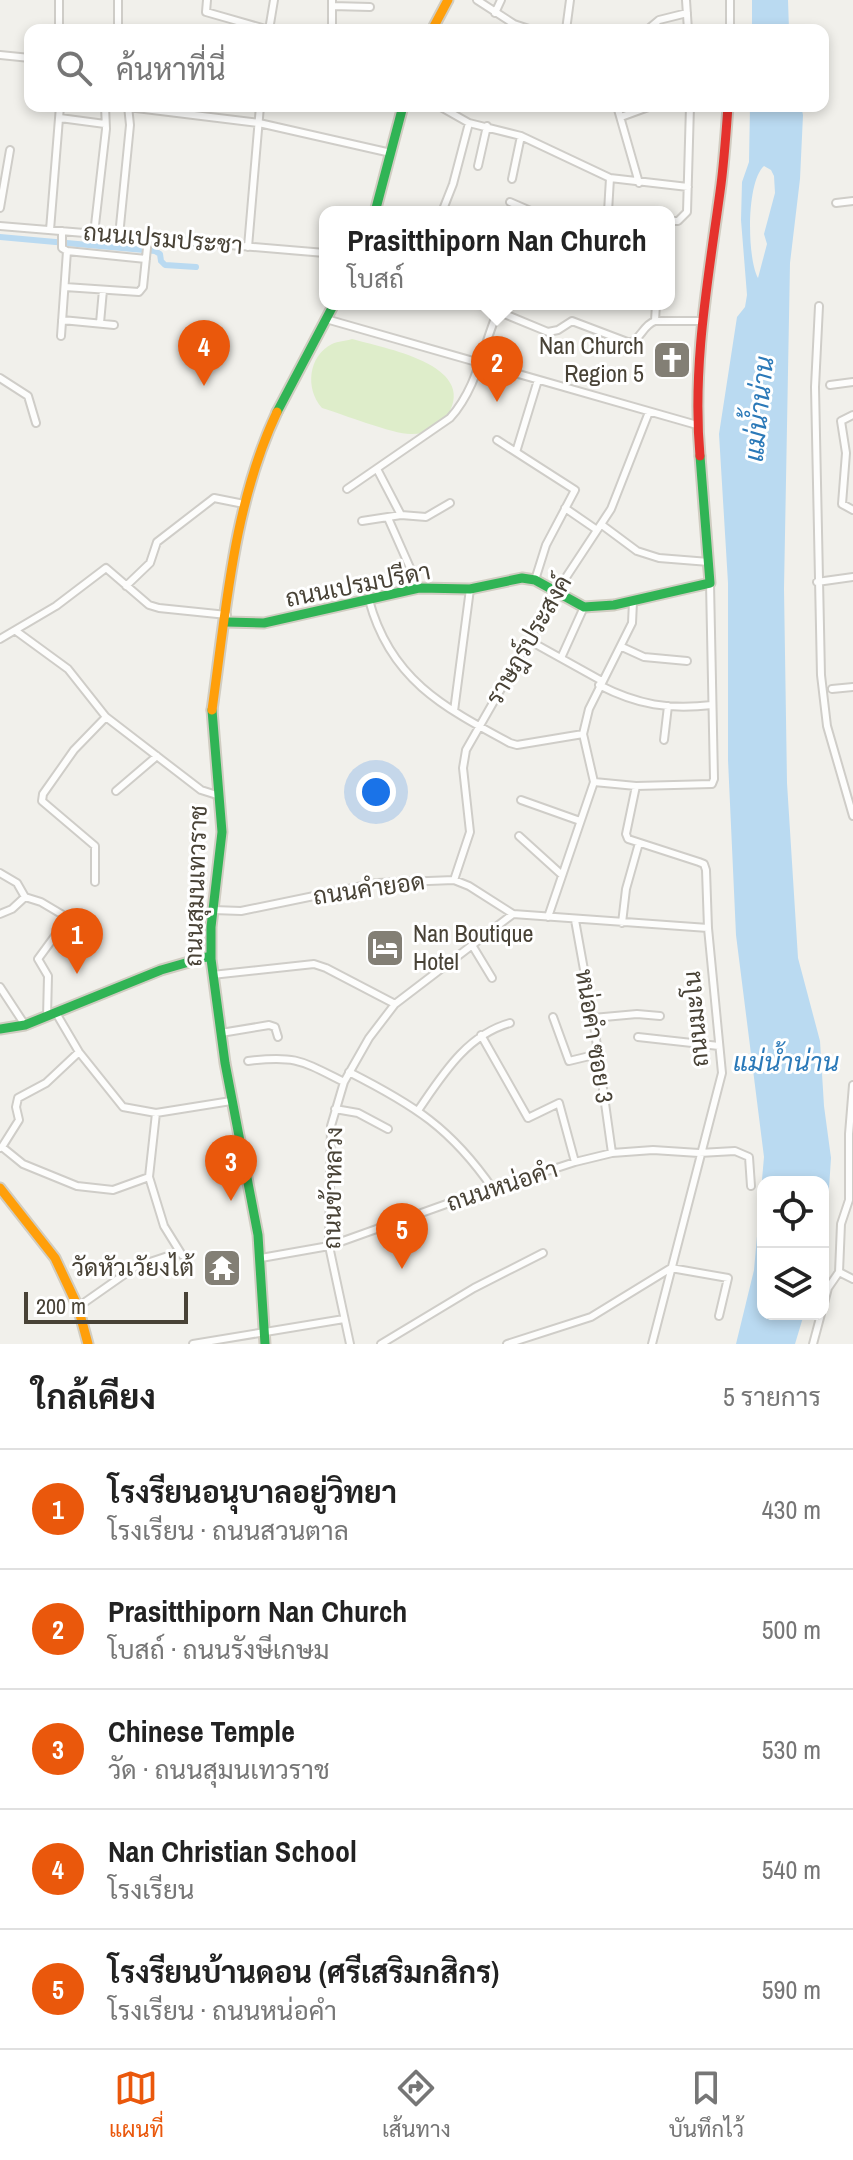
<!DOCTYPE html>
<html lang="th">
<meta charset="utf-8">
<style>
:root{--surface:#fff;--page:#f6f6f6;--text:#222;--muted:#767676;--line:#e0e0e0;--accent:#ea580c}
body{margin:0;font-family:"Archivo Narrow",Sarabun,sans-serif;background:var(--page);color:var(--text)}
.controls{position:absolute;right:24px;bottom:24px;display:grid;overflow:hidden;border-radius:16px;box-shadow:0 4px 12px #0003}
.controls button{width:72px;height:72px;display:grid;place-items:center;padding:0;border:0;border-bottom:2px solid var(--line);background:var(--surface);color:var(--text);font:40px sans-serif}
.scale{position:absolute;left:24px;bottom:20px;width:164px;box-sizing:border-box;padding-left:8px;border:4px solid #484236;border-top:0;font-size:22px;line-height:28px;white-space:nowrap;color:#484236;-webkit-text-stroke:6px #fff;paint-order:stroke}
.you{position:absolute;left:376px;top:792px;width:28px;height:28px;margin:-20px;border:6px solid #fff;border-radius:50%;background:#1a73e8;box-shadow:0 0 0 12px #1a73e833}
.badge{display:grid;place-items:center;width:52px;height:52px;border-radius:50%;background:var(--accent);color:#fff;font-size:26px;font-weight:700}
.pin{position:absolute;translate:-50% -66px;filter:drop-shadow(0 2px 4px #0008)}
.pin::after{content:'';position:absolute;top:42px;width:28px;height:24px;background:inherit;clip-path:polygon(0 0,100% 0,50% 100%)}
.popup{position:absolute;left:319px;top:206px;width:356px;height:104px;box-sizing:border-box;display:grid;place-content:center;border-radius:16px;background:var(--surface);filter:drop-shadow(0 2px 6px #0005);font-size:26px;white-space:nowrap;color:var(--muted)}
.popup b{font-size:30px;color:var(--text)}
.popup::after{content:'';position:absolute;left:50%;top:100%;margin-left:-16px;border:16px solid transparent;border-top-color:var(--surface)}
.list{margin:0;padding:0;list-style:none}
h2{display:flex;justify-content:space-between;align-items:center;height:104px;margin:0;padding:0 32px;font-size:34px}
h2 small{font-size:26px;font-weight:400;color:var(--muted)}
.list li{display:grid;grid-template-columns:52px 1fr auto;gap:24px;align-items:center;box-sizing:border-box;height:120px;padding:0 32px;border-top:2px solid var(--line)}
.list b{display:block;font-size:30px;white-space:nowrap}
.list p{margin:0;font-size:26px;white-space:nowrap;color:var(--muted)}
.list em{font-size:26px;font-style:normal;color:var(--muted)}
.icon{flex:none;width:44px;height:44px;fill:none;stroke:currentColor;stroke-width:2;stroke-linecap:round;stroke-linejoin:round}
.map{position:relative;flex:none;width:853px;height:1344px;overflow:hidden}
.search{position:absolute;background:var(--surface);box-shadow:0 4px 12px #0003;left:24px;right:24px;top:24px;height:88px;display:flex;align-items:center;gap:20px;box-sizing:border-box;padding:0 28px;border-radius:16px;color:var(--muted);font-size:30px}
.sheet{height:704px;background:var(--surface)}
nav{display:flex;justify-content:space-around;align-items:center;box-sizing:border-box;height:112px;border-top:2px solid var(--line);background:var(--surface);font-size:22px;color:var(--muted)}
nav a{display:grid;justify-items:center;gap:4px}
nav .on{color:var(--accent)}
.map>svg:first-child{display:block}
</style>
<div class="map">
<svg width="853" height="1344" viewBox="0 0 853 1344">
<rect width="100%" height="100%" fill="#f1f0eb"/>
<path fill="#deedca" d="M352,339C383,348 479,364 448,415C440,428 427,434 412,434C395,435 342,414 322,408C305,389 308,356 332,344C338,341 346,341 352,339Z"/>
<path fill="#badaf1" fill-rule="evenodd" d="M752,0H788L789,30H752Z
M750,106H801L803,115L800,179L790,263L784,589L787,783L798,958L820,1041L824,1106L831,1158L826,1234L823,1245V1182H763V1314H804L795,1344H736L754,1270L764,1157L736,935L728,760V583L719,434L737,317L745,307L747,295L741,220L742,182L749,162ZM764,166L771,170L774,176L775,193L764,234L767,244L758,278C747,258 746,182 764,166Z"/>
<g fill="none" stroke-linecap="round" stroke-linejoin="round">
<path stroke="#badaf1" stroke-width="6" d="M0,237L155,251L160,254L161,261L165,265L196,267"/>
<defs>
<path id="street" d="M59,0V30
M118,0V30
M207,0L206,12L269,30
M477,0L514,24L532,30
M686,0L688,30
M332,6L370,7
M495,13L501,0
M269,30L274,0
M332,30V0
M566,30L570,0
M647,30L659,20L687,13
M730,30V0
M0,55L30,58
M439,106L469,123L521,136L610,178L688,187
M617,106L639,183
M128,107L259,123L391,153
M621,117L651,106
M60,118L105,124
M478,166L487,126
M512,179L521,136
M510,202L533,212
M836,203L853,201
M0,208L10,150
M442,212L453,184L469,123
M608,212L610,178
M669,221H678L687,212L690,106
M0,226L325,253
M50,230L60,106
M62,231V248L67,251L146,259
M94,234L106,129L105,106
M119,236L130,125L128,106
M248,247L260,106
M65,287L139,292L143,287L148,238
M480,304L548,332L558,330L572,321L630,343C641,339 643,325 655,321H701
M819,306L815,387L821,675L827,726L853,816
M326,319L697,425
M62,320L114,325
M655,321L656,304
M100,323L103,290
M61,336L67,251
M0,378L28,396L36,423
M830,385L853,382
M853,415L841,421L846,453L842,504L853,510
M497,440L575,490L546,545L535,580
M516,452L538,380
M377,469L401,515
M347,489L450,418C479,386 483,342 501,304
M565,508L597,530
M388,518L419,588
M362,521L401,515L426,517L450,503
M602,525L637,551L659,558L709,562
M817,582L853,577
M126,586L150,563L157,542L214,498L244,504
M369,600C390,679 443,707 510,743L517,745L583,734
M16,631L68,669L106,717L201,790L220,796
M0,639L56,606L106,568L149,605L159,608L227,615
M530,641L602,681
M622,647L644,657L687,661
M561,658L584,607
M599,685C638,705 669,710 712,705
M832,689L853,687
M454,711L470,589
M664,740L668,706
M594,782L636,786L712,784L714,779L710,583
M636,786L626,834L628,839L699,862L704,864L706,870L708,928L722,1073L652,1344
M116,791L157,756
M521,800L580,821
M519,836L562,875
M0,873L17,883L25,897L41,902L68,918L38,959L48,976L47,1017
M454,880L470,832L463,768L466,750L557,591L611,509L649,412
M95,882V846L42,801L43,794L74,750L106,717
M213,910L241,911L377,883L454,880L469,886L513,914L708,928
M0,914L12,909L25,897
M548,917L594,782L583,734L589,709L632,623L633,602
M575,920L594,1025L612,1153
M622,923L626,889L639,843
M472,945L492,978
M212,975L314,964L326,968L395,1004
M0,987L25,1025
M56,1013L79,1052L123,1107L156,1113L149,1177L164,1226L182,1255
M553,1017L569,1061L598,1054
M593,1018L637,1014L660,1016
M221,1033L269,1025L275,1027L278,1037
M481,1035L528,1118L559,1103L575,1162
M638,1037L719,1046
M248,1061C296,1055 302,1061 344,1082
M349,1072C414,1105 451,1128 493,1189
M335,1109L358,1113L388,1129
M419,1109C443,1074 467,1035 510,1023
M156,1113L231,1101
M2,1147L19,1120L16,1107L18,1098L46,1083L79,1052
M0,1148L2,1147L23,1164L77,1186L113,1190L149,1177
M261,1258L329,1246L452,1202L575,1162L612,1153L653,1150L699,1153L735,1151L749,1157L751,1186
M839,1272L853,1279
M78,1307L135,1267L180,1252
M823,1307L828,1288L839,1272L841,1224L849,1200V1134L853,1085
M193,1344L344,1319
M350,1344L329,1246L331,1126L344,1082L369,1038L395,1004L513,914
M381,1344L474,1288L543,1253
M507,1344L591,1317L671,1268L728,1278L719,1316
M813,1344L821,1314"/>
<path id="fast" d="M375,212L403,106
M277,412L334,304
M226,622L264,623L419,588L470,589L522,578L535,580L584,607L614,605L710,583L700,456
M212,710L222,832L211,927V959L225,1063L258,1235L265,1344
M0,1029L25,1025L161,970L210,956"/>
<path id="slow" d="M432,30L448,0
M212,710C226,611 233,505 277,412
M0,1188L55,1258L78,1307L88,1344"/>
<path id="jam" d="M700,456C692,367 708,280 720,192C724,164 726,135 728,106"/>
</defs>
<use href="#street" stroke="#cfcdc8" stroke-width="10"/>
<use href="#fast" stroke="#d1cdc2" stroke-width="13"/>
<use href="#slow" stroke="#d1cdc2" stroke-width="13"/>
<use href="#jam" stroke="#d1cdc2" stroke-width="13"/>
<use href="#street" stroke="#fdfdfc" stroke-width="6"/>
<use href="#fast" stroke="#30b455" stroke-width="9"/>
<use href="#slow" stroke="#ff9f0a" stroke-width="9"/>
<use href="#jam" stroke="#e5322d" stroke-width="9"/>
</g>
<defs>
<symbol id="church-square" viewBox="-11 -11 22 22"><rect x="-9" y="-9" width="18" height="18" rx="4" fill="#837f75" stroke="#fff"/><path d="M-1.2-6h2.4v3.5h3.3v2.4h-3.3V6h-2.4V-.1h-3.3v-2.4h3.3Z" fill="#fff"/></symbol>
<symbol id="hotel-square" viewBox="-11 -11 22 22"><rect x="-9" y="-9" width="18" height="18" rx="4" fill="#837f75" stroke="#fff"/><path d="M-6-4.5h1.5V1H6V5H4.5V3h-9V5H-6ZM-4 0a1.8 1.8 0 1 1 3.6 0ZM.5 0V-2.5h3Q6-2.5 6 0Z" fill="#fff"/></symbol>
<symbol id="temple-square" viewBox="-11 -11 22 22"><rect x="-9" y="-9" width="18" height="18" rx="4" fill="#837f75" stroke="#fff"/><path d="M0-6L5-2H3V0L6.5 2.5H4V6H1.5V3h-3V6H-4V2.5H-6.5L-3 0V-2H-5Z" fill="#fff"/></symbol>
</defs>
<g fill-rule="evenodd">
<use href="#church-square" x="650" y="338" width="44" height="44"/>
<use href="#hotel-square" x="363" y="926" width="44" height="44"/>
<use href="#temple-square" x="200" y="1246" width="44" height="44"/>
</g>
<g text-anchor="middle" stroke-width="6" stroke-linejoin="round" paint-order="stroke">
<g font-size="24" fill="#484236" stroke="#fff">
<text transform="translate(163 239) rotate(5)" y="8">ถนนเปรมประชา</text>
<text transform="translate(358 585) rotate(-11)" y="8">ถนนเปรมปรีดา</text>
<text transform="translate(529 640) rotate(-60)" y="8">ราษฎร์ประสงค์</text>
<text transform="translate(196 886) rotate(-88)" y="8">ถนนสุมนเทวราช</text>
<text transform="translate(369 889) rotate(-8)" y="8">ถนนคำยอด</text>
<text transform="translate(696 1019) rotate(-95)" y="8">ถนนมะโน</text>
<text transform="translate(594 1036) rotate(81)" y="8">หน่อคำ ซอย 3</text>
<text transform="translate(502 1186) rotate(-18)" y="8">ถนนหน่อคำ</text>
<text transform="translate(333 1188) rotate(-89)" y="8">ถนนข้าหลวง</text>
</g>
<g font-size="24" fill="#484236" stroke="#fff" text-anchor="end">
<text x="644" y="354">Nan Church<tspan x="644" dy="28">Region 5</tspan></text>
<text x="413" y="942" text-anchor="start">Nan Boutique<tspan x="413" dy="28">Hotel</tspan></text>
<text x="194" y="1276">วัดหัวเวัยงไต้</text>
</g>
<g font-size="26" font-style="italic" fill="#2b79b8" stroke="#fff">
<text transform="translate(759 409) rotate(-84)" y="9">แม่น้ำน่าน</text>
<text x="786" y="1071">แม่น้ำน่าน</text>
</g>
</g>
</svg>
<div class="controls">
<button><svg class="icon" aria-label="locate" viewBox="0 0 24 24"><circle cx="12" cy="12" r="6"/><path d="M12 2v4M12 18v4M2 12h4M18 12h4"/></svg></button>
<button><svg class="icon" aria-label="layers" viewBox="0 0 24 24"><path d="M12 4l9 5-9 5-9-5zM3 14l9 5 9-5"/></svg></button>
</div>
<div class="scale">200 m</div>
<div class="you"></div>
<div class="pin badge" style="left:77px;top:974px">1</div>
<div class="pin badge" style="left:497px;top:402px">2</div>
<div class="popup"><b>Prasitthiporn Nan Church</b>โบสถ์</div>
<div class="pin badge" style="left:231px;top:1201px">3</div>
<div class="pin badge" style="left:204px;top:386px">4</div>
<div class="pin badge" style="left:402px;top:1269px">5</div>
<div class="search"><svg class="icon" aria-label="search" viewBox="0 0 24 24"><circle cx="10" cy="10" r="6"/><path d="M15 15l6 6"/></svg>ค้นหาที่นี่</div>
</div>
<section class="sheet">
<h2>ใกล้เคียง<small>5 รายการ</small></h2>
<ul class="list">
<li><span class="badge">1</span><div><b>โรงรียนอนุบาลอยู่วิทยา</b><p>โรงเรียน · ถนนสวนตาล</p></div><em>430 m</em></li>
<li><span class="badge">2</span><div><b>Prasitthiporn Nan Church</b><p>โบสถ์ · ถนนรังษีเกษม</p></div><em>500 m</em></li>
<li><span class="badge">3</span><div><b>Chinese Temple</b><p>วัด · ถนนสุมนเทวราช</p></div><em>530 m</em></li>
<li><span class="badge">4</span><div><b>Nan Christian School</b><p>โรงเรียน</p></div><em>540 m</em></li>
<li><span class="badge">5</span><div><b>โรงรียนบ้านดอน (ศรีเสริมกสิกร)</b><p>โรงเรียน · ถนนหน่อคำ</p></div><em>590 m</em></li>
</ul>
</section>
<nav>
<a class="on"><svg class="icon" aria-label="map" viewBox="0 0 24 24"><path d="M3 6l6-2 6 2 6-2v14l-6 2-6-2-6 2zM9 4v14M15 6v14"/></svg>แผนที่</a>
<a><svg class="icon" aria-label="directions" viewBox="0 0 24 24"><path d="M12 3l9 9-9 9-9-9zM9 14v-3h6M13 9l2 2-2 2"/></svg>เส้นทาง</a>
<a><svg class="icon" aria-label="saved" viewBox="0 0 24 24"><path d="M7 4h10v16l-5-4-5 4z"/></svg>บันทึกไว้</a>
</nav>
